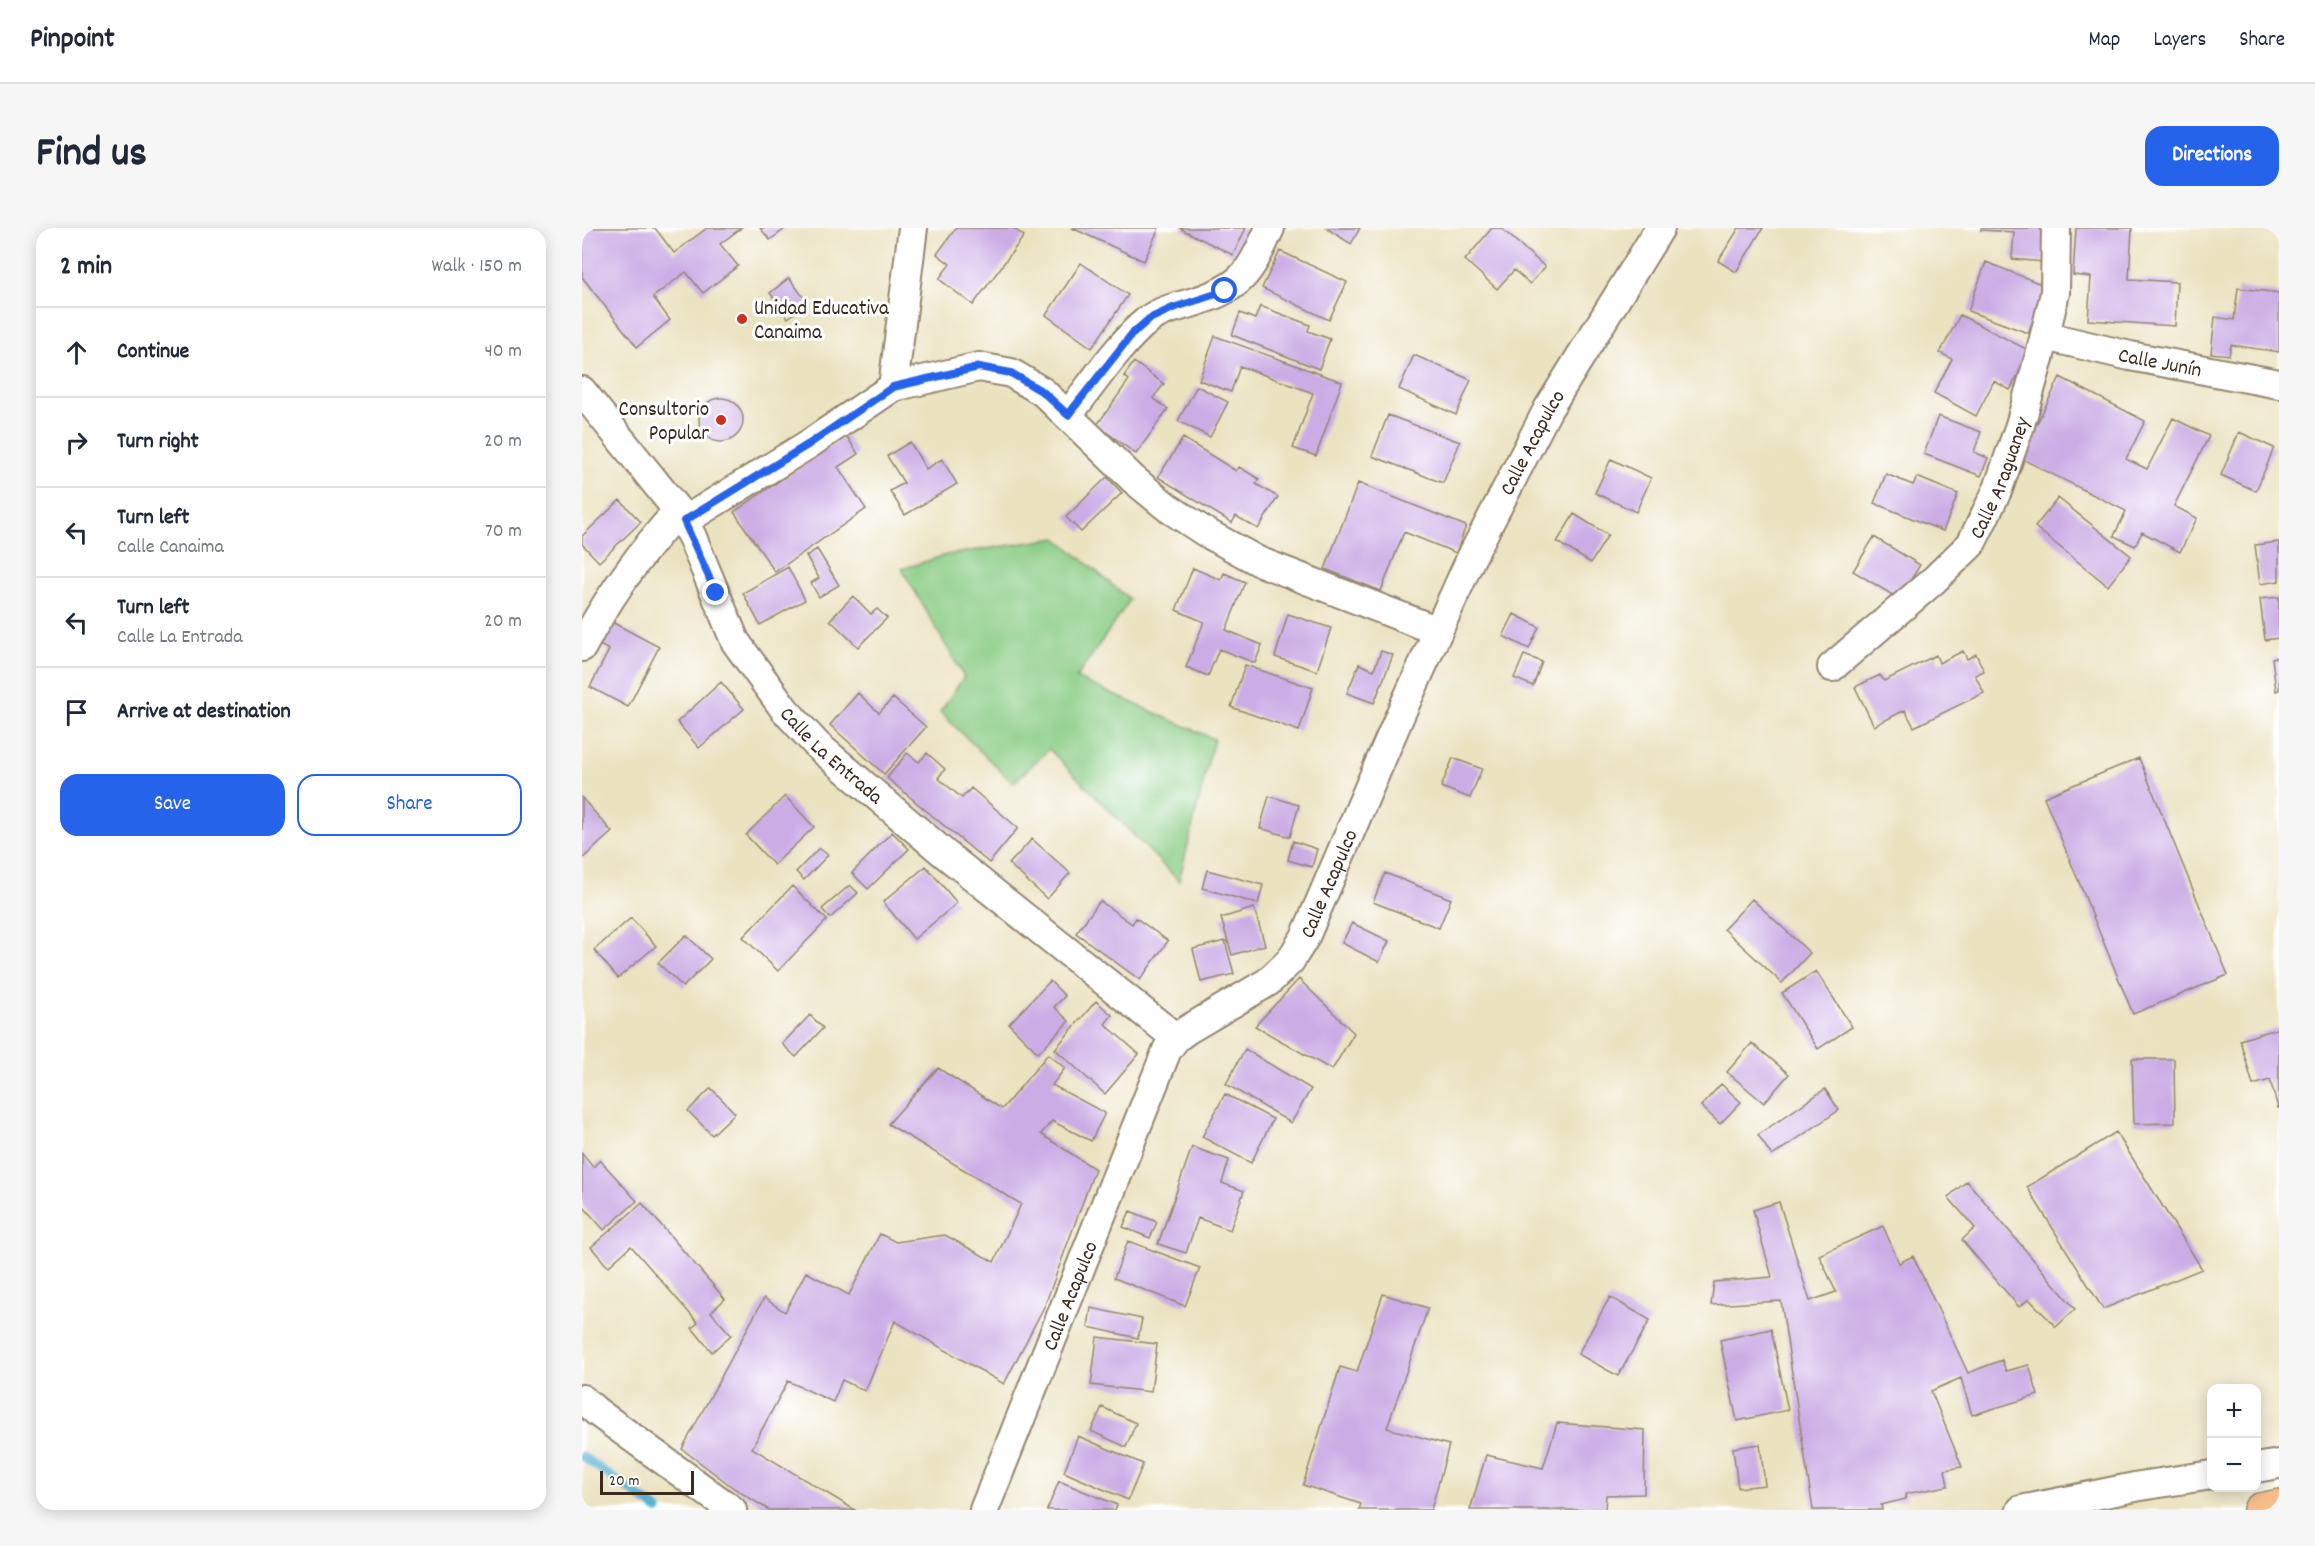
<!DOCTYPE html>
<meta charset="utf-8">
<style>
:root{--surface:#fff;--page:#f6f6f7;--text:#1f2937;--muted:#747a83;--line:#e0e1e3;--accent:#2563eb}
body{margin:0;font-family:Dekko,sans-serif;background:var(--page);color:var(--text)}
.controls{position:absolute;right:18px;bottom:18px;display:grid;overflow:hidden;border-radius:12px;box-shadow:0 3px 15px #0003}
.controls button{width:54px;height:54px;display:grid;place-items:center;padding:0;border:0;border-bottom:2px solid var(--line);background:var(--surface);color:var(--text);font:30px sans-serif}
.scale{position:absolute;left:18px;bottom:15px;width:94px;box-sizing:border-box;padding-left:6px;border:3px solid #3b2a1e;border-top:0;font-size:16px;line-height:21px;white-space:nowrap;color:#3b2a1e;-webkit-text-stroke:4px #fff;paint-order:stroke}
.stop{position:absolute;width:18px;height:18px;margin:-14px;border:4px solid #2563eb;border-radius:50%;background:#fff}
.stop.end{background:#2563eb;border-color:#fff;box-shadow:0 2px 6px #0008}
.list{margin:0;padding:0;list-style:none}
h2{display:flex;justify-content:space-between;align-items:center;height:78px;margin:0;padding:0 24px;font-size:26px}
h2 small{font-size:20px;font-weight:400;color:var(--muted)}
.list li{display:grid;grid-template-columns:39px 1fr auto;gap:18px;align-items:center;box-sizing:border-box;height:90px;padding:0 24px;border-top:2px solid var(--line)}
.list b{display:block;font-size:22px;white-space:nowrap}
.list p{margin:0;font-size:20px;white-space:nowrap;color:var(--muted)}
.list em{font-size:20px;font-style:normal;color:var(--muted)}
.actions{display:flex;gap:12px;padding:18px 24px}
.actions a{flex:1;padding:14px 0;border:2px solid var(--accent);border-radius:18px;text-align:center;font-size:21px;color:var(--accent)}
.actions .main{background:var(--accent);color:#fff}
.icon{flex:none;width:33px;height:33px;fill:none;stroke:currentColor;stroke-width:2;stroke-linecap:round;stroke-linejoin:round}
.map{position:relative;flex:none;width:1697px;height:1282px;overflow:hidden;border-radius:18px}
header{display:flex;align-items:center;gap:36px;box-sizing:border-box;height:84px;padding:0 30px;background:var(--surface);border-bottom:2px solid var(--line)}
header strong{font-size:28px}
nav{display:flex;gap:33px;margin-inline-start:auto;font-size:21px}
.intro{display:flex;align-items:center;justify-content:space-between;box-sizing:border-box;height:144px;padding:0 36px}
h1{margin:0;font-size:42px}
.button{padding:15px 27px;border-radius:18px;background:var(--accent);color:#fff;font-size:21px;font-weight:700}
main{display:flex;gap:36px;padding:0 36px}
aside{flex:1;background:var(--surface);border-radius:18px;box-shadow:0 3px 15px #0003}
.map>svg:first-child{display:block}
</style>
<header>
<strong>Pinpoint</strong>
<nav><a>Map</a><a>Layers</a><a>Share</a></nav>
</header>
<div class="intro"><h1>Find us</h1><a class="button">Directions</a></div>
<main>
<aside>
<h2>2 min<small>Walk · 150 m</small></h2>
<ul class="list">
<li><svg class="icon" aria-label="ahead" viewBox="0 0 24 24"><path d="M12 20V5M6 11l6-6 6 6"/></svg><div><b>Continue</b></div><em>40 m</em></li>
<li><svg class="icon" aria-label="right" viewBox="0 0 24 24"><path d="M7 20v-9h11M14 6l5 5-5 5"/></svg><div><b>Turn right</b></div><em>20 m</em></li>
<li><svg class="icon" aria-label="left" viewBox="0 0 24 24"><path d="M17 20v-9H6M10 6l-5 5 5 5"/></svg><div><b>Turn left</b><p>Calle Canaima</p></div><em>70 m</em></li>
<li><svg class="icon" aria-label="left" viewBox="0 0 24 24"><path d="M17 20v-9H6M10 6l-5 5 5 5"/></svg><div><b>Turn left</b><p>Calle La Entrada</p></div><em>20 m</em></li>
<li><svg class="icon" aria-label="arrive" viewBox="0 0 24 24"><path d="M6 21V4h12l-3 4 3 4H6"/></svg><div><b>Arrive at destination</b></div></li>
</ul>
<div class="actions"><a class="main">Save</a><a>Share</a></div>
</aside>
<div class="map">
<svg width="1697" height="1282" viewBox="0 0 1697 1282">
<rect width="100%" height="100%" fill="#fff"/>
<filter id="ink" filterUnits="userSpaceOnUse"><feTurbulence type="fractalNoise" baseFrequency=".0167" numOctaves="2"/><feDisplacementMap in="SourceGraphic" scale="12" xChannelSelector="R" yChannelSelector="G"/><feConvolveMatrix kernelMatrix="1 2 1 2 8 2 1 2 1" color-interpolation-filters="sRGB"/></filter>
<filter id="wash" filterUnits="userSpaceOnUse"><feTurbulence type="fractalNoise" baseFrequency=".008" numOctaves="4" result="noise"/><feDisplacementMap in="SourceGraphic" scale="24" xChannelSelector="R" yChannelSelector="G"/><feGaussianBlur stdDeviation="1.35" result="paint"/><feColorMatrix in="noise" values="0 0 0 0 0 0 0 0 0 0 0 0 0 0 0 0 0 1.4 0 .05"/><feComposite in="paint" operator="in"/></filter>
<g filter="url(#wash)">
<rect width="100%" height="100%" fill="#ebe2c0"/>
<path fill="#89cc84" stroke="#627b51" stroke-width="1.5" d="M475,310L548,372L494,450L632,511L597,653L467,521L431,555L358,484L382,449L320,341L364,327Z"/>
<g fill="none" stroke-linecap="round" stroke-linejoin="round">
<path stroke="#55b2d3" stroke-width="9" d="M0,1228L76,1282"/>
</g>
<g id="blocks">
<path fill="#cbace5" d="M0,0H73L92,25L125,0H159L138,16L156,38L121,65L104,44L71,69L88,92L55,119L0,49Z
M178,0H204L188,12Z
M374,0H431L442,8L391,77L357,51L368,36L355,26Z
M490,0H577L562,33Z
M597,0H664L651,27Z
M744,0H778L769,16Z
M910,0H919L963,39L948,56L932,42L915,61L883,32Z
M1157,0H1181L1154,44L1136,33Z
M1399,0H1464L1461,34L1430,31L1432,4L1399,2Z
M1494,0H1550L1547,51L1595,54L1593,98L1506,92L1509,49L1491,47Z
M698,23L765,54L747,92L680,60Z
M1404,34L1464,58L1446,105L1386,83Z
M499,35L546,67L510,120L464,87Z
M207,50L226,75L206,90L188,65Z
M1656,60L1697,65V124L1649,117L1647,127L1629,125L1633,89L1652,92Z
M678,78L728,97L726,103L748,111L737,141L650,107L658,85L673,91Z
M1378,87L1448,123L1428,162L1412,153L1394,188L1352,165L1370,131L1358,125Z
M633,108L760,154L734,228L711,220L731,165L658,138L649,164L617,152Z
M832,127L889,152L874,187L817,161Z
M552,134L582,156L571,170L586,181L554,226L515,197L547,152L542,148Z
M1478,149L1563,193L1544,231L1565,241L1591,190L1627,208L1592,278L1615,290L1598,324L1560,304L1553,318L1532,308L1544,283L1438,230Z
M615,158L646,174L628,209L596,193Z
M117 192a22 22 0 1 1 44 0a22 22 0 1 1-44 0Z
M806,187L878,214L861,255L790,228Z
M1356,188L1399,204L1392,224L1406,230L1399,248L1342,226Z
M1657,204L1692,220L1674,263L1639,247Z
M264,207L276,226L256,239L284,281L193,344L152,284Z
M601,210L654,243L657,239L677,251L674,256L696,269L676,301L654,288L650,295L576,249Z
M328,214L344,241L360,231L375,256L323,287L308,263L322,255L305,228Z
M1029,231L1069,250L1054,284L1013,265Z
M1304,246L1331,257L1335,249L1376,266L1361,303L1292,275Z
M525,249L540,265L499,304L484,289Z
M776,255L884,298L874,325L822,304L799,363L743,341Z
M1476,270L1549,328L1526,358L1453,299Z
M38,272L59,294L17,334L0,316V308Z
M992,286L1026,307L1009,335L975,314Z
M1292,309L1338,337L1317,371L1271,343Z
M1697,314V353L1678,356L1673,317Z
M235,321L257,357L237,369L229,355L237,350L224,328Z
M206,339L223,372L178,397L161,365Z
M611,340L639,352L642,345L663,354L644,402L680,417L673,435L637,421L626,448L604,439L622,394L594,382Z
M271,368L289,386L295,381L305,390L276,419L248,392Z
M1697,369V410L1683,412L1678,371Z
M706,386L749,400L735,443L693,429Z
M932,386L957,399L947,421L921,408Z
M28,393L77,419L46,479L8,459L27,422L16,416Z
M799,423L811,427L792,475L765,465L777,436L792,442Z
M1381,423L1385,431L1394,426L1402,443L1393,447L1402,465L1332,499L1323,482L1292,498L1273,459L1298,447L1302,453L1354,427L1357,435Z
M942,427L960,434L951,458L932,450Z
M1697,429V462L1694,463L1690,430Z
M663,437L731,460L717,503L649,479Z
M139,454L162,481L117,520L95,494Z
M276,465L297,485L311,470L344,499L302,546L248,497Z
M325,525L337,534L345,525L363,541L356,550L380,570L389,560L436,600L407,635L305,550Z
M871,530L900,541L888,570L859,559Z
M1557,530L1646,747L1551,786L1462,569Z
M203,568L232,599L192,637L164,607Z
M687,568L717,577L708,609L678,600Z
M0,570L30,604L0,631Z
M310,604L327,621L286,661L270,645Z
M450,611L488,645L465,671L427,636Z
M711,613L735,621L730,639L706,632Z
M237,620L246,627L222,652L214,644Z
M344,638L375,675L332,711L301,674Z
M625,642L681,657L676,676L620,660Z
M803,645L869,671L857,700L791,674Z
M268,657L276,665L248,690L240,681Z
M210,658L245,692L196,743L161,709Z
M1170,671L1228,725L1200,755L1142,701Z
M518,673L550,696L554,690L586,713L558,752L494,705Z
M672,680L683,717L650,727L639,690Z
M49,690L74,718L36,750L12,722Z
M770,695L807,713L797,734L760,715Z
M104,707L129,731L101,759L76,735Z
M643,713L652,746L619,754L611,721Z
M1234,743L1270,799L1236,821L1200,765Z
M717,751L772,805L750,842L673,798Z
M468,753L483,768L472,779L487,793L456,825L427,796Z
M514,773L530,787L523,796L557,826L523,866L473,821Z
M228,787L241,800L214,829L200,816Z
M1697,800V880H1696L1688,852L1671,857L1658,812Z
M1170,815L1207,846L1182,875L1145,844Z
M663,821L729,861L709,895L644,856Z
M466,826L483,840L470,857L523,885L509,913L470,893L459,906L513,941L463,1077L422,1156L313,1093L283,1163L260,1152L251,1174L206,1153L170,1220L273,1282H187L153,1261L100,1221L182,1070L203,1084L224,1044L267,1067L298,1006L314,1014L363,1007L412,1034L439,976L306,896L356,840L420,881Z
M1550,831H1592L1593,895L1552,896Z
M1139,856L1159,874L1138,896L1119,878Z
M129,860L153,885L130,907L106,883Z
M1243,861L1257,882L1190,928L1176,907Z
M643,866L691,891L669,935L620,909Z
M1534,904L1620,1041L1521,1081L1445,959Z
M610,919L647,932L640,955L662,963L648,1002L616,990L604,1025L576,1016Z
M0,925L11,939L18,932L55,973L22,1002L0,977Z
M1385,953L1493,1081L1474,1099L1447,1071L1437,1079L1380,1012L1393,1000L1366,969Z
M1197,974L1228,1073L1254,1064L1237,1027L1301,998L1317,1035L1331,1028L1386,1145L1420,1132L1424,1143L1447,1137L1456,1167L1390,1187L1379,1150L1349,1163L1380,1239L1363,1242L1366,1258L1323,1266L1324,1271L1299,1277L1300,1282H1231L1199,1073L1129,1077L1132,1054L1190,1049L1171,982Z
M60,975L143,1071L129,1084L149,1107L130,1124L110,1100L116,1095L49,1018L26,1039L9,1019Z
M548,983L575,994L568,1010L541,999Z
M546,1013L618,1040L603,1078L532,1050Z
M801,1066L846,1080L805,1200L867,1217L849,1282H777L779,1276L721,1257L758,1139L775,1144Z
M1028,1069L1068,1092L1036,1148L996,1126Z
M509,1080L560,1091L556,1110L506,1099Z
M1189,1101L1206,1182L1155,1193L1138,1112Z
M515,1109L575,1116L569,1164L509,1157Z
M520,1179L554,1195L544,1219L509,1203Z
M975,1195L1063,1202L1062,1266L1024,1267L1023,1282H888L904,1227L961,1240Z
M496,1208L561,1236L546,1272L482,1244Z
M1178,1216L1183,1257L1156,1260L1151,1220Z
M477,1253L535,1277L533,1282H465Z"/>
</g>
</g>
<g filter="url(#ink)">
<use href="#blocks" fill-opacity="0" stroke="#93866f" stroke-width="1.5"/>
<g fill="none" stroke-linecap="round" stroke-linejoin="round">
<defs>
<g id="street">
<path id="s1" d="M1463,108L1548,128L1697,156"/>
<path d="M311,159L331,0"/>
<path id="s2" d="M0,163L96,283L110,309L153,413L203,482L235,517L363,626L594,810"/>
<path d="M486,187C508,159 539,113 566,92C578,83 594,79 609,75C659,60 667,47 688,0"/>
<path d="M102,293L227,216L311,159L397,139L429,145L461,164L551,251L585,279L623,304L676,333L856,403"/>
<path d="M0,419C26,369 58,325 96,283"/>
<path id="s3" d="M1250,439L1352,352L1389,316L1416,261L1438,197L1458,127L1473,65L1474,0"/>
<path d="M0,1171L15,1184L150,1282"/>
<path d="M1674,1240L1697,1236"/>
<path id="s4" d="M402,1282L585,822L594,810L605,802L686,754L708,733L723,709L819,485L889,330L966,181L1078,0"/>
<path d="M1439,1282L1558,1258L1630,1247"/>
</g>
<path id="primary" d="M1678,1282L1697,1278"/>
</defs>
<use href="#street" stroke="#93866f" stroke-width="32"/>
<use href="#primary" stroke="#93866f" stroke-width="36"/>
<use href="#street" stroke="#fff" stroke-width="28"/>
<use href="#primary" stroke="#f8bd89" stroke-width="33"/>
</g>
</g>
<g fill="none" stroke-linecap="round" stroke-linejoin="round" filter="url(#ink)">
<path stroke="#2563eb" stroke-width="8" d="M134,365L102,293L227,216L311,159L397,139L429,145L461,164L486,187L550,106L567,91L591,80L643,63"/>
</g>
<g fill="#c8321e" stroke="#fff" stroke-width="2">
<circle cx="160" cy="91" r="6"/>
<circle cx="139" cy="192" r="6"/>
</g>
<g text-anchor="middle" stroke-width="6" stroke-linejoin="round" paint-order="stroke">
<g font-size="21" fill="#3b2a1e" stroke="#fff" text-anchor="start">
<text x="172" y="86">Unidad Educativa<tspan x="172" dy="24">Canaima</tspan></text>
<text x="127" y="187" text-anchor="end">Consultorio<tspan x="127" dy="24">Popular</tspan></text>
</g>
<g font-size="21" fill="#3b2a1e" stroke="#fff">
<text dy="7" stroke="none"><textPath href="#s1" startOffset="118">Calle Junín</textPath></text>
<text dy="7" stroke="none"><textPath href="#s4" startOffset="1221">Calle Acapulco</textPath></text>
<text dy="7" stroke="none"><textPath href="#s3" startOffset="258">Calle Araguaney</textPath></text>
<text dy="7" stroke="none"><textPath href="#s2" startOffset="446">Calle La Entrada</textPath></text>
<text dy="7" stroke="none"><textPath href="#s4" startOffset="735">Calle Acapulco</textPath></text>
<text dy="7" stroke="none"><textPath href="#s4" startOffset="231">Calle Acapulco</textPath></text>
</g>
</g>
</svg>
<div class="controls">
<button>+</button>
<button>−</button>
</div>
<div class="scale">20 m</div>
<div class="stop" style="left:643px;top:63px"></div>
<div class="stop end" style="left:134px;top:365px"></div>
</div>
</main>
